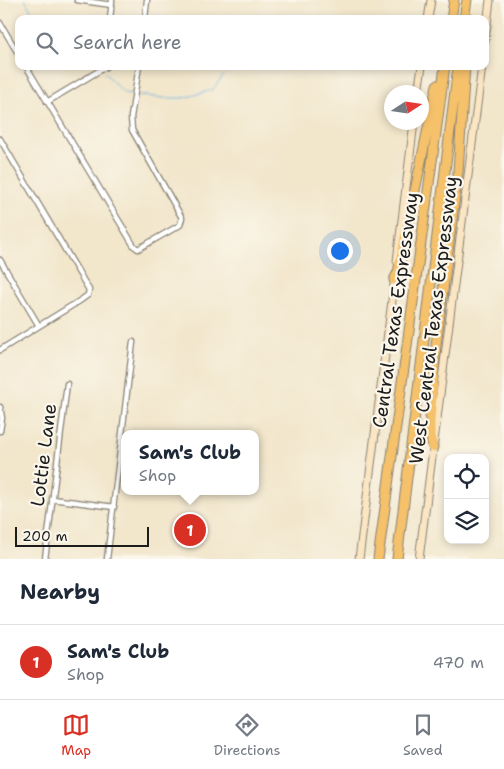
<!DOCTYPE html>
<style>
:root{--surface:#fff;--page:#f6f6f7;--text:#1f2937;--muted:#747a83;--line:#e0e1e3;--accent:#d93025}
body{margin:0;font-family:"Shantell Sans",sans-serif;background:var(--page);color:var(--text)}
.controls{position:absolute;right:15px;bottom:15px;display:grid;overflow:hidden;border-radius:10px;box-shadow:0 2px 8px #0003}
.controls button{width:45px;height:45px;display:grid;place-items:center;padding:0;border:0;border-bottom:1px solid var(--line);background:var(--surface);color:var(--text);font:25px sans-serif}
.compass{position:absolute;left:384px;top:85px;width:45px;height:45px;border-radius:50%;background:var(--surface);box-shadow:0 2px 8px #0003;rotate:78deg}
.scale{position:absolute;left:15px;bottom:12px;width:134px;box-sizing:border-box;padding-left:5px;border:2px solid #1c1c1c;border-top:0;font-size:14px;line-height:18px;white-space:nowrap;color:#1c1c1c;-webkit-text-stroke:4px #fbf7ec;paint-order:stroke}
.you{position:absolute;left:339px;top:250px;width:18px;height:18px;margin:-12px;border:4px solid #fff;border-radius:50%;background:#1a73e8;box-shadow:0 0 0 8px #1a73e833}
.badge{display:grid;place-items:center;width:32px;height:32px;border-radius:50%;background:var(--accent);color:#fff;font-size:16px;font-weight:700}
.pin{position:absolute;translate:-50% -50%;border:2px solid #fff;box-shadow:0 1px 5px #0006}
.popup{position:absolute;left:121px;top:430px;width:138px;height:65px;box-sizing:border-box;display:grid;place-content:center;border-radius:10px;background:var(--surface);filter:drop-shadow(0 1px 4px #0005);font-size:16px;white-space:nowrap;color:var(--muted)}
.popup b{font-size:19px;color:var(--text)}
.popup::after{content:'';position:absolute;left:50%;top:100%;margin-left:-10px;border:10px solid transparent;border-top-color:var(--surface)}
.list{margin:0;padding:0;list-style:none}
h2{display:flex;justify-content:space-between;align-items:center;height:65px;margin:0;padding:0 20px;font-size:21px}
h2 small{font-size:16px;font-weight:400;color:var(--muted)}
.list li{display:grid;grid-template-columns:32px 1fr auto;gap:15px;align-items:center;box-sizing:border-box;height:75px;padding:0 20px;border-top:1px solid var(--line)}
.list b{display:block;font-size:19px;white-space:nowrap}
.list p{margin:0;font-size:16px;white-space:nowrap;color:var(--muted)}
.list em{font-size:16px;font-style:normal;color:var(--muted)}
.icon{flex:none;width:28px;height:28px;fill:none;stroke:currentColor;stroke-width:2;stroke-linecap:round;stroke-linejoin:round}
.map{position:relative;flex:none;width:504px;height:559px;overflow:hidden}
.search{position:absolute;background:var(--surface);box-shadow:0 2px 8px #0003;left:15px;right:15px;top:15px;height:55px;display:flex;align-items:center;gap:12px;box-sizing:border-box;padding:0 18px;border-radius:10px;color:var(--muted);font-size:19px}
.sheet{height:140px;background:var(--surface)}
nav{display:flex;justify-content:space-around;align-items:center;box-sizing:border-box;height:70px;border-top:1px solid var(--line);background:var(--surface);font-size:14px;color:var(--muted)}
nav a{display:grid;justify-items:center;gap:2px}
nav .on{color:var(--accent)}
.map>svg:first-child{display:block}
</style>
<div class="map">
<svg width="504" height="559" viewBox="0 0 504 559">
<rect width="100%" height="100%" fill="#fbf7ec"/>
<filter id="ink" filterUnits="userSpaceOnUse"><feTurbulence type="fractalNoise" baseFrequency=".02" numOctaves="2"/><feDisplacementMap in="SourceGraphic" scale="10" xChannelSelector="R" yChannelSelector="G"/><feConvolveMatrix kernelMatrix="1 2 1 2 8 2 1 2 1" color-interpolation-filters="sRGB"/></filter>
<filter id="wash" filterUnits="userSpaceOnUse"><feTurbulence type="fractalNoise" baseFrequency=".0096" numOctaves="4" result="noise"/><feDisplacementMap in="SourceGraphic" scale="20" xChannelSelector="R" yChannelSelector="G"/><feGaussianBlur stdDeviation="1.12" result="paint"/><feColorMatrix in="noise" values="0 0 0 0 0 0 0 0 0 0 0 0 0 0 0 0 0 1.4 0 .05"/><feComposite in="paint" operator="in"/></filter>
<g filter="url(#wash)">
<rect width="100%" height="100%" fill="#f2e6cb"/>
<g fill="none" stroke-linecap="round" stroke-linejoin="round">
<path stroke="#67addd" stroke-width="1" d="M25,0L36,19
M104,72L124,93L131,94
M138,95L163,98H184L212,90L224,75"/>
</g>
</g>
<g filter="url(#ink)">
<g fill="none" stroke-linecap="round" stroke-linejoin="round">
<defs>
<path id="street" d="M77,0L112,5
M110,19L112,0
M145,19L147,0
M0,23L19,55
M26,66L134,246L138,249L180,225L182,218L132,130L131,117L139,66
M47,102L107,66
M0,139L89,290L88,295L81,300L0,350
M0,260L39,326
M0,407L2,418L0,431
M52,499L114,507
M45,559L67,384
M107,559L133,342"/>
<path id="secondary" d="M428,19L431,0
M485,41L490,0
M418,92L422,66
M397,261L414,122
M359,559L395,277
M419,559L482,66"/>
<path id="highway" d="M451,19L454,0
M464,19L467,0
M394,280L398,272L437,85
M433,447L430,436V419L436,345L458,172L465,66
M378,559L445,66
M397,559L458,66"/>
</defs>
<use href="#street" stroke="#878174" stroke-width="7"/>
<use href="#secondary" stroke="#878174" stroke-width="9"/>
<use href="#highway" stroke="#878174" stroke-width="11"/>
<use href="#street" stroke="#fff" stroke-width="4.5"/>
<use href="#secondary" stroke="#fbe6c4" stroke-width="7"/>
<use href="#highway" stroke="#f5c16b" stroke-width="9"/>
</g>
</g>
<g text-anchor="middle" stroke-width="4.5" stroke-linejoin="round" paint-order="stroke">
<g font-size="19" fill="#1c1c1c" stroke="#fbf7ec">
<text transform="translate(395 310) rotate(-82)" y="7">Central Texas Expressway</text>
<text transform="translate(433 320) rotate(-83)" y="7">West Central Texas Expressway</text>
<text transform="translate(43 455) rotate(-83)" y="7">Lottie Lane</text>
</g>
</g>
</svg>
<div class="controls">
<button><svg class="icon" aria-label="locate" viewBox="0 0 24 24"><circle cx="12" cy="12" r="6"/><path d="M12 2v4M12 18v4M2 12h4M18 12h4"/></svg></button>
<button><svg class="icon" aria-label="layers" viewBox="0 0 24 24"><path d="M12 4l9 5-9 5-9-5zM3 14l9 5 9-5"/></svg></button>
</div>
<svg class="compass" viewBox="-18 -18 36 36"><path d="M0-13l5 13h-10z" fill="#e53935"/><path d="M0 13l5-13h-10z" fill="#747a83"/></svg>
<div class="scale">200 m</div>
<div class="you"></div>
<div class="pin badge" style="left:190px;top:530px">1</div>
<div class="popup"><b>Sam's Club</b>Shop</div>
<div class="search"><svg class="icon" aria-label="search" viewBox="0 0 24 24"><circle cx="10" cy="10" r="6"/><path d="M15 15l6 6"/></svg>Search here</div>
</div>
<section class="sheet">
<h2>Nearby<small></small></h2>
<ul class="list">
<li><span class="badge">1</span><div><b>Sam's Club</b><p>Shop</p></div><em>470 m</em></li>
</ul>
</section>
<nav>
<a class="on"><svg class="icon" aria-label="map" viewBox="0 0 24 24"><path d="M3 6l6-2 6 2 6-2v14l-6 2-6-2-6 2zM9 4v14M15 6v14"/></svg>Map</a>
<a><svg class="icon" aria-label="directions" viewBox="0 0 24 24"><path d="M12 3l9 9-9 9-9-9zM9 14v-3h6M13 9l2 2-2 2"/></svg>Directions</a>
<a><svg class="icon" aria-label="saved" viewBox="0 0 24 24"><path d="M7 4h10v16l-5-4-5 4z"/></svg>Saved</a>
</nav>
